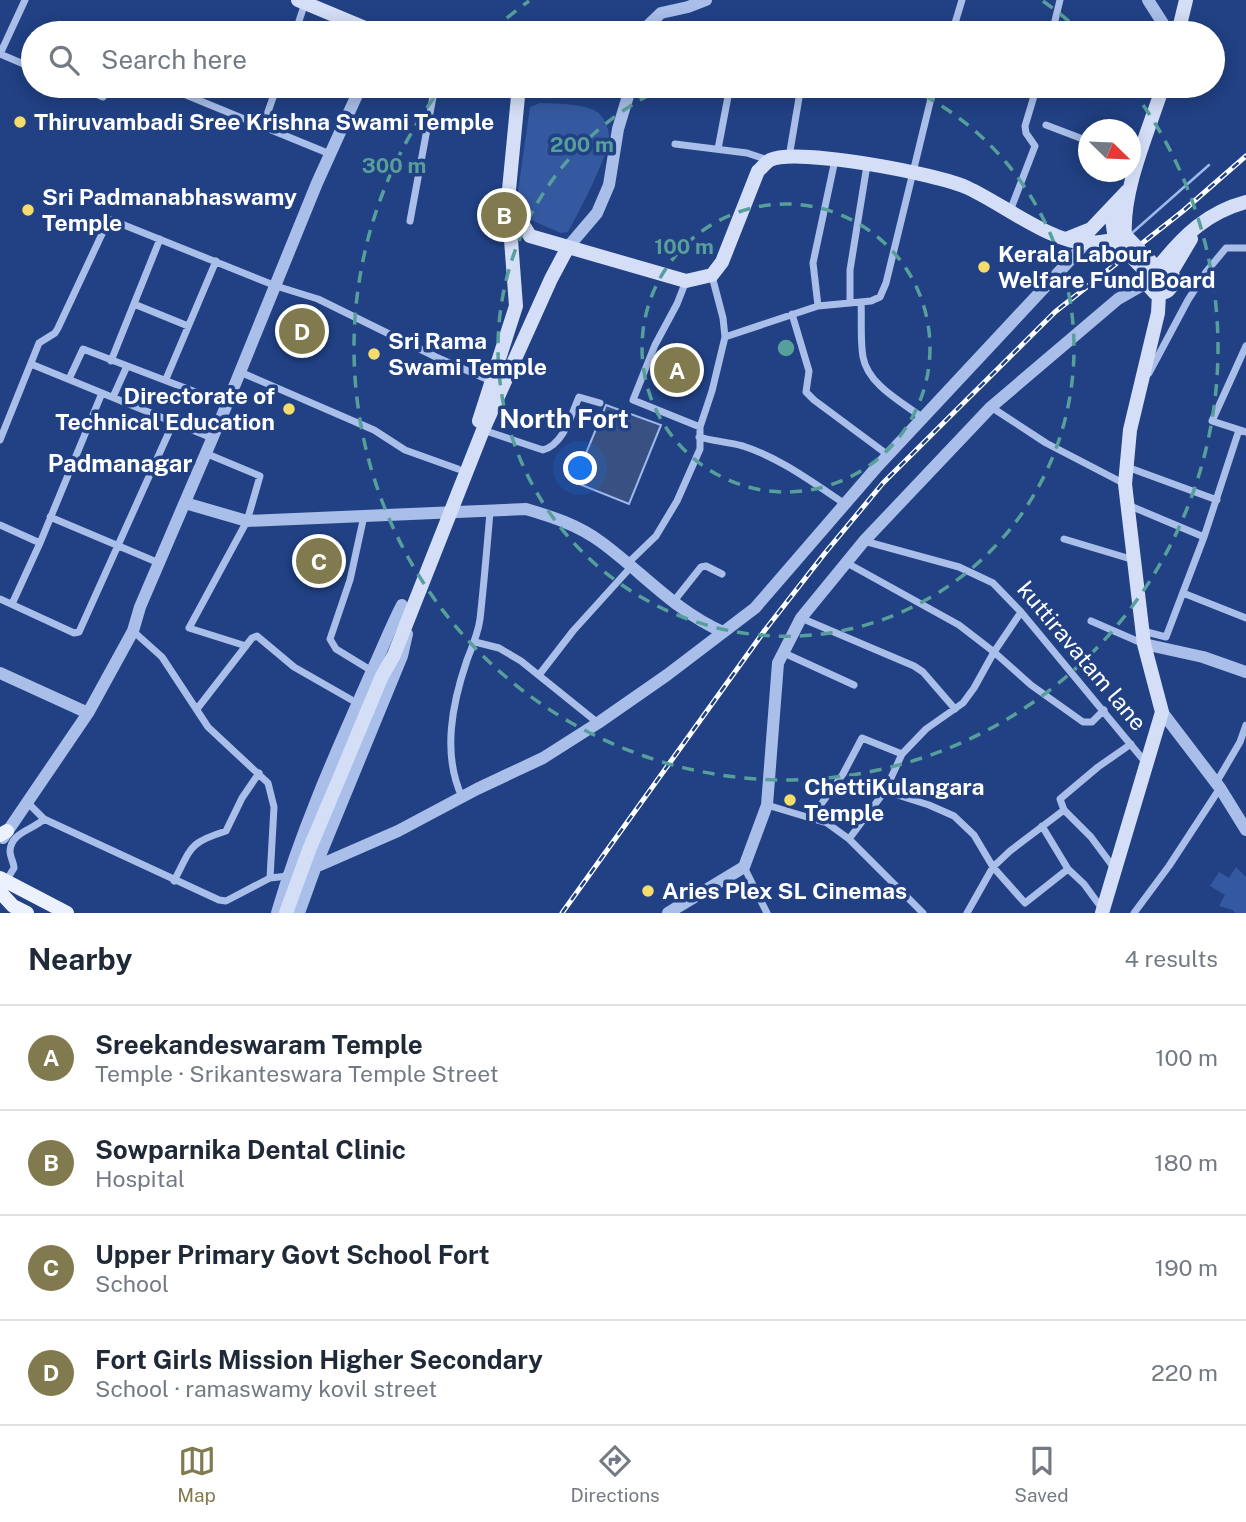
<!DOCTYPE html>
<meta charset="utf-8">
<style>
:root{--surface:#fff;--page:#f2f2f3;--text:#1f2937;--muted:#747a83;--line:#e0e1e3;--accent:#807a4e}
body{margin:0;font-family:"Public Sans",sans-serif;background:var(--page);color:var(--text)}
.compass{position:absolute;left:1078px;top:119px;width:63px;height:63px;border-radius:50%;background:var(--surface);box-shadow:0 4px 18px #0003;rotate:113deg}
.you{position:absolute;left:581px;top:469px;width:24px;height:24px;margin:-18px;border:5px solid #fff;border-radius:50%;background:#1a73e8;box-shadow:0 0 0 10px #1a73e833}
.badge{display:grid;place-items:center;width:46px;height:46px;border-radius:50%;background:var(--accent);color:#fff;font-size:23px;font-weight:700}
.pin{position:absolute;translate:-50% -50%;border:4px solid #fff;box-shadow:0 2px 7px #0006}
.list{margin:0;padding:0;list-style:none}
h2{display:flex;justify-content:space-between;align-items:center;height:91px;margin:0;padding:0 28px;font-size:30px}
h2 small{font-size:23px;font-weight:400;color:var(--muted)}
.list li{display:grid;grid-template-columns:46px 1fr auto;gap:21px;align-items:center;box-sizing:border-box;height:105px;padding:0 28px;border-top:2px solid var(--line)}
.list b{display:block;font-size:26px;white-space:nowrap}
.list p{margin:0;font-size:23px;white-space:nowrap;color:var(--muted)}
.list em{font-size:23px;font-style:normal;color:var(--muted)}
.icon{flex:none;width:38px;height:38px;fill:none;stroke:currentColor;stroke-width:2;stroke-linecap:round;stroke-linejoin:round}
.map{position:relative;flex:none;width:1246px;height:913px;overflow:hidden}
.search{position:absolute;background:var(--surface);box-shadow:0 4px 18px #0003;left:21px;right:21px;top:21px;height:77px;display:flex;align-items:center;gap:18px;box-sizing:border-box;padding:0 24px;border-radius:38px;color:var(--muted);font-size:26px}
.sheet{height:511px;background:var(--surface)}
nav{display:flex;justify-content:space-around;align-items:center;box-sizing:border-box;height:98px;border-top:2px solid var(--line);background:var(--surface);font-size:19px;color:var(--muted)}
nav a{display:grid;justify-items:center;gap:4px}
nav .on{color:var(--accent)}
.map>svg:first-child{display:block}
</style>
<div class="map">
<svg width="1246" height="913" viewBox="0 0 1246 913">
<rect width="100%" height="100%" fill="#214184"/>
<path fill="#3559a1" d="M540,103C557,104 577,103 594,110C603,114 609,127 609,137C610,153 577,216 568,232L561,233L531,220L523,211L518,191L530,107Z
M1236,867L1246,877V913H1235L1233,910L1219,906L1225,895L1210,886L1219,872L1229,878Z"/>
<path fill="#395182" stroke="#9db8ea" stroke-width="2" d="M606,405L661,425L629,504L574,482Z"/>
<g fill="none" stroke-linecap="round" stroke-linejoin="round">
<path stroke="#9db8ea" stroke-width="2.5" d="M1132,233L1209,165"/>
<path stroke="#a9bfe9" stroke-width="7" d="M295,33L305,3
M952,33L962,0
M1052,33L1060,0
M0,54L25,0
M0,54L33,68
M76,86L103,97L108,86
M164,86L330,154
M1046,125L1088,141
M263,126L277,86
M675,144L747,153L768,160
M718,149L730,86
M789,157L801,86
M1010,211L1035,146L1026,133L1025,126L1037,86
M410,221L435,86
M686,281L677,304L655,345L633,400L700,427
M850,302V270L867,165
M861,302C862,319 860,339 863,357C868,385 902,402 923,418
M134,304L188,326
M818,306L813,263L835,160
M792,314L809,371L806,392L814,400L888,455
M725,337L818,306L871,301L880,297L886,283L934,86
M1246,346L1212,421L1246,432
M111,361L160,239
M31,364L212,438
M240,372L374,430L405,450L458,469
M1149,373L1188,300L1206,272L1226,248H1246
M69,379L83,349L227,404
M166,379L216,261
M113,397L127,366
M991,407L1046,443L1125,484
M483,430L543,450C564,444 571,415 579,397L600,403
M699,437C713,441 728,442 743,446C780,458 812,482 845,504
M0,440L39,343L55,333L58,328L109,219L276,286L318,299L436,357L491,381
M205,453L260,476L247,521L189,628L246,646
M1127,467L1217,500
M1128,505L1204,537
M364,516L350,580L330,639L336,649L372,671
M50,517L159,563
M0,525L40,543
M1064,539L1134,560
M864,541L959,567L993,583L1021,612L1146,763
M847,563L959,625L994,652L1031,685L1083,722H1092L1104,710
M627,564L656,536L677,501L700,449V427L712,391L725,337L723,318L712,276
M1183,593L1246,618
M0,599L74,633L79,632L174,421
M674,601L701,567L706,566L722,574
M12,604L40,543L102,393
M801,618L914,666L923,672L955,709
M1091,621L1144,644
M133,631L162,657L208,727L268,783L274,807L270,878L288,876
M1143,631L1166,637L1204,537L1239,430
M475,642L499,648L521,661L598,723
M784,653L854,685
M539,675L573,631L630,568
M197,709L252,638L257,636L294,667L357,703
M1216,783L1240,742L1246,725
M885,791L929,805L954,816L974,835L993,867L1025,903L1068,869
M462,797C442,754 452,704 467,660C472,647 478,634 480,619C484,584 487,547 490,512
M28,803L44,819L219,900L226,901L270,878
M767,805L827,823L849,839L923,913
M811,818L843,774L862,738L902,754
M1042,826L1068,869L1084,884L1103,910
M849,839L885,791L902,754L926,729L963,703L974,688L994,652L1021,612
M744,867L767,913
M1114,868L1091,837L1064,810L1060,799L1098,767L1131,744
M6,881L14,868C14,863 10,857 10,851C11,832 33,830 44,819
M174,881C192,847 188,843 226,831L242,798L259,773
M967,913L993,867L1010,851L1064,810
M1134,913L1169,866L1220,788"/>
<path stroke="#a9bfe9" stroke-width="12" d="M1148,0L1169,33
M640,33L661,13L688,7L706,0
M535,86L577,92L594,86
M568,247L597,213L609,185L618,129L631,86
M185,503L247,521L526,509C553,517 578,525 601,542C642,572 675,611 723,632
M1144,644L1203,657L1246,672
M0,673L88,713
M1162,712L1220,788L1246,830
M3,838L88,713L133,631L140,607L227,404L317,183L361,86
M288,876L317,863L320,865L398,831L477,789L543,758L598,723L667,675L755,608L876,468L1086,243L1089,236
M277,913C301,830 336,752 371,673C382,650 390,628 402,605
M299,913L317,863L402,656L407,634
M668,913L744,867L767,805L778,663L801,618L864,541L991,407L1118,299L1146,283V275"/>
<path stroke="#d4dff7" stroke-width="14" d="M298,0L377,33
M1178,33L1186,0
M508,200L530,236L686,281L712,275L722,262L758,171C762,168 766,162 770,160C796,147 939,174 968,188C1001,203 1053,244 1088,243C1097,243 1106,241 1115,240
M1114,207L1112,219L1115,240
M1125,235C1122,189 1149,130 1163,86
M1066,239L1091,229L1127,191
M1172,271L1160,265C1184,235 1208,212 1246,202
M1146,283L1155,293C1170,295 1175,285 1172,271L1191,239
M479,421L516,306L508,200L519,86
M309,850L382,676L394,655L483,430L551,279L568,247
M1102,913L1162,712L1144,644L1125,484L1130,430L1158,313L1159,294"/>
<path stroke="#ecf1fe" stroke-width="14" d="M0,835L7,831
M0,878L67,913
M0,892L13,906L27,913"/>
<defs>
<path id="rail" d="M562,913L765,630L825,553L883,483L1055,312L1183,211L1246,156"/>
</defs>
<use href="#rail" stroke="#fff" stroke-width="5"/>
<use href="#rail" stroke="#214184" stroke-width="2.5" stroke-dasharray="8" stroke-linecap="butt"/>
<path stroke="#d4dff7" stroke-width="14" d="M1128,238L1155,266
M1119,244L1147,273
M286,913L309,850"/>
</g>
<g fill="none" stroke="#579f9a" stroke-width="3.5" stroke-dasharray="12 9">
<circle cx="786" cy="348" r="144"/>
<path d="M905 86A288 288 0 1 1 667 86"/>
<path d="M491 32A432 432 0 0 1 529 1M1043 1A432 432 0 0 1 1081 32M1131 88A432 432 0 1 1 441 88"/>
</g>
<g fill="#f6dd6a" stroke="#214184" stroke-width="2.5">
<circle cx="20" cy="122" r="7"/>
<circle cx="28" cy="210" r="7"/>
<circle cx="984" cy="267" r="7"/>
<circle cx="374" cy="354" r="7"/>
<circle cx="289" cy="409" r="7"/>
<circle cx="790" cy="800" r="7"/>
<circle cx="648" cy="891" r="7"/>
</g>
<g text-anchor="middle" stroke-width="7" stroke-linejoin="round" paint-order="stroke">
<g font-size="23" font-weight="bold" fill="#fff" stroke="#214184" text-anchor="start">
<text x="34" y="130">Thiruvambadi Sree Krishna Swami Temple</text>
<text x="42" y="205">Sri Padmanabhaswamy<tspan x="42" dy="26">Temple</tspan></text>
<text x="998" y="262">Kerala Labour<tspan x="998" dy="26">Welfare Fund Board</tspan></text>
<text x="388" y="349">Sri Rama<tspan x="388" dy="26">Swami Temple</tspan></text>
<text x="275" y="404" text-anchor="end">Directorate of<tspan x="275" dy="26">Technical Education</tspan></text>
<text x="804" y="795">ChettiKulangara<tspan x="804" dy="26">Temple</tspan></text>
<text x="662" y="899">Aries Plex SL Cinemas</text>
</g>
<g font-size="23" fill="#fff" stroke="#214184">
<text transform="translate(1082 656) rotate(50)" y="8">kuttiravatam lane</text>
</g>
<g font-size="24" font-weight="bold" fill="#fff" stroke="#214184">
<text x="120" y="472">Padmanagar</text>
</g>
<g font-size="26" font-weight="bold" fill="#fff" stroke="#214184">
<text x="564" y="428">North Fort</text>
</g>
</g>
<circle cx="786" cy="348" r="10" fill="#579f9a" stroke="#214184" stroke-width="3.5"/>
<g font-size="21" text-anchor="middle" font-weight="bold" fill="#579f9a" stroke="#214184" stroke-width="7" stroke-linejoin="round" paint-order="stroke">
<text x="582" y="152">200 m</text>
<text x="394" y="173">300 m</text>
<text x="684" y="254">100 m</text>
</g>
</svg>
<svg class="compass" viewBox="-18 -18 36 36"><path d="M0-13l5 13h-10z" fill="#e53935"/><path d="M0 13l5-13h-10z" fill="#747a83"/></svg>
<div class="you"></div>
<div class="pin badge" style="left:677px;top:370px">A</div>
<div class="pin badge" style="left:504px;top:215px">B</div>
<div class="pin badge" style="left:319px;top:561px">C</div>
<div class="pin badge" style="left:302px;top:331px">D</div>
<div class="search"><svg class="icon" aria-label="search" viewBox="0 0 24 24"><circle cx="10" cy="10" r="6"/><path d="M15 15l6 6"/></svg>Search here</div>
</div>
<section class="sheet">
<h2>Nearby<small>4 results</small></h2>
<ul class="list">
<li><span class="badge">A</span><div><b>Sreekandeswaram Temple</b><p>Temple · Srikanteswara Temple Street</p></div><em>100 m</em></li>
<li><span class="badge">B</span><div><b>Sowparnika Dental Clinic</b><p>Hospital</p></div><em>180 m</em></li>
<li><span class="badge">C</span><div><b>Upper Primary Govt School Fort</b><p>School</p></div><em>190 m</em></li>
<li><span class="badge">D</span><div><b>Fort Girls Mission Higher Secondary</b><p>School · ramaswamy kovil street</p></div><em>220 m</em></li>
</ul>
</section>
<nav>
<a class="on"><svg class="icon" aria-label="map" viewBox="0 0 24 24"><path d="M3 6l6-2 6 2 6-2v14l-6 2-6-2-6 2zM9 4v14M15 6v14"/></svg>Map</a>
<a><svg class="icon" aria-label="directions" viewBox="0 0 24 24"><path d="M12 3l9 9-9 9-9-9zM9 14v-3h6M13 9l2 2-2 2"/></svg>Directions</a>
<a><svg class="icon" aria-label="saved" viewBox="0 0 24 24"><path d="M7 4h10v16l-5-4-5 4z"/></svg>Saved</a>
</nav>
